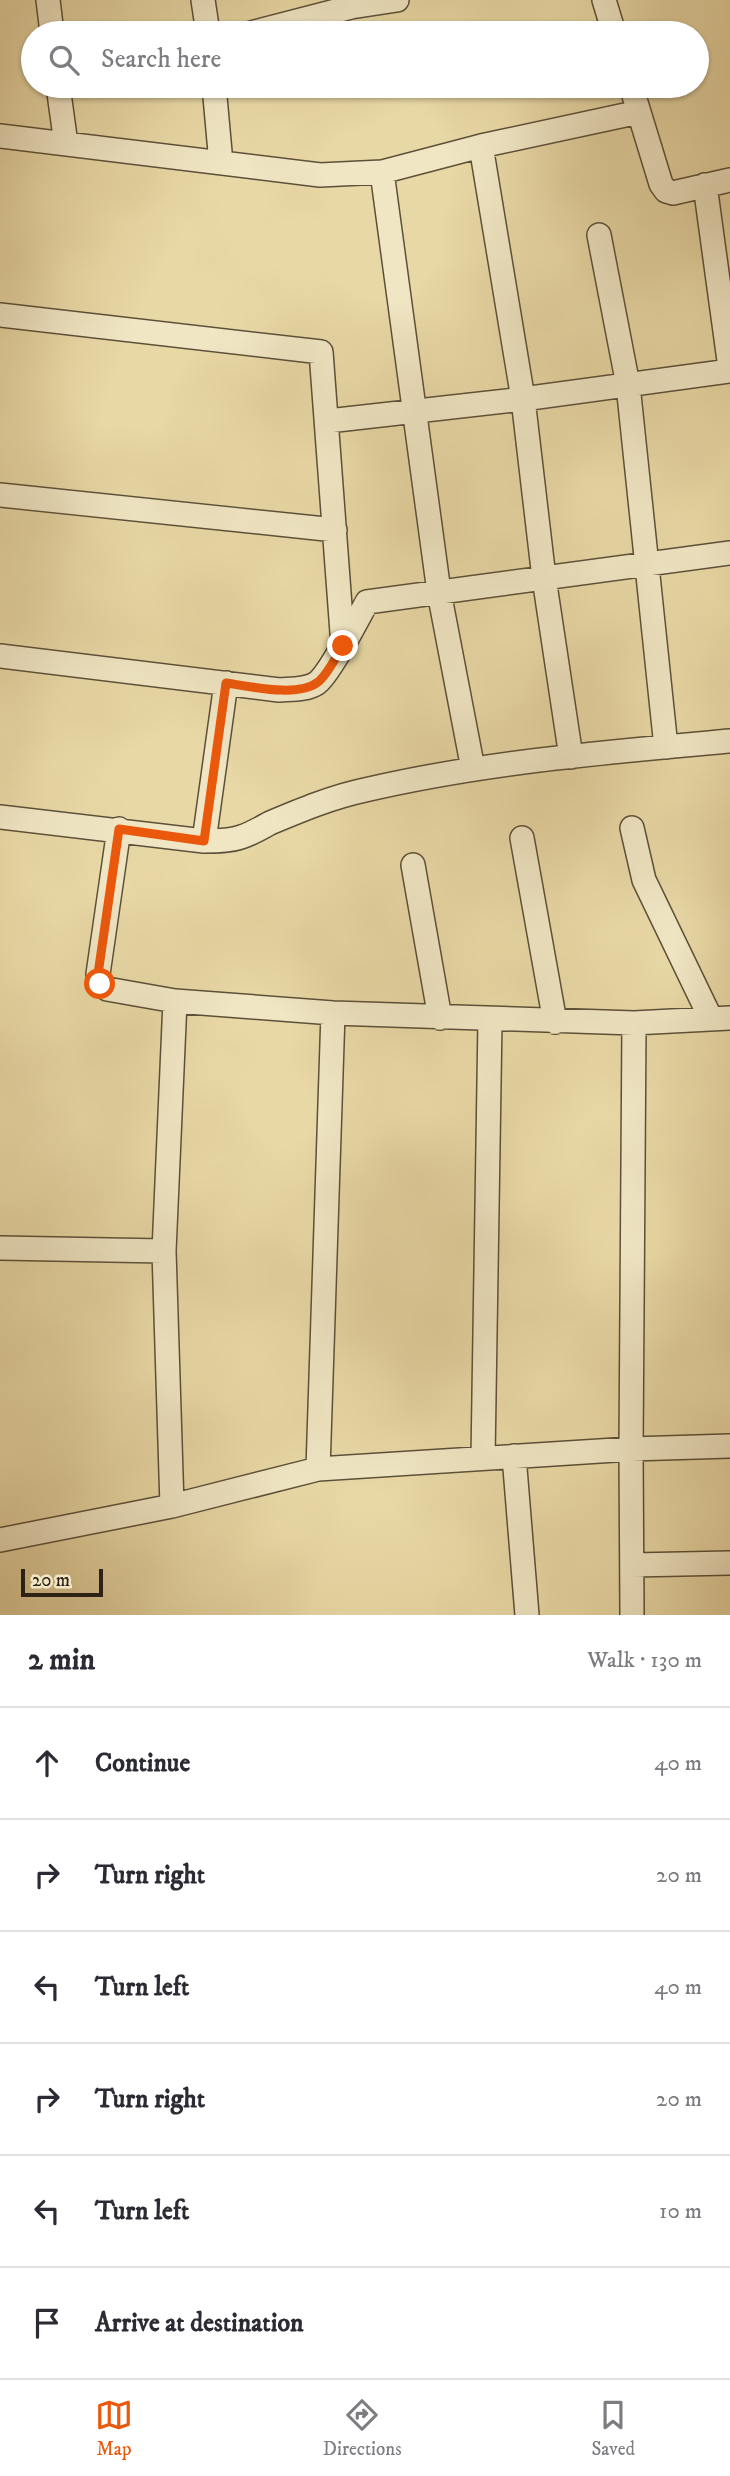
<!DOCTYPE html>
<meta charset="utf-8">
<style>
:root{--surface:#fff;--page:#f2f2f3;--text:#2b2b33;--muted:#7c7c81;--line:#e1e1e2;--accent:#ea580c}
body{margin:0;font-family:"IM FELL DW Pica",serif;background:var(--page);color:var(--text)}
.scale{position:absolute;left:21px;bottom:18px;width:82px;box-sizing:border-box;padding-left:7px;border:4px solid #2d2215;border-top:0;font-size:19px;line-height:24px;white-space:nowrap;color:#2d2215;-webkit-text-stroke:5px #f0e6c4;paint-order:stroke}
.stop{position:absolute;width:21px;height:21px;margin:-16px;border:5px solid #ea580c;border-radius:50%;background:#fff}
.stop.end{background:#ea580c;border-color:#fff;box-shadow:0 2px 7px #0008}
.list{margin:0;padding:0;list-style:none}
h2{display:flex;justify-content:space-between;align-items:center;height:91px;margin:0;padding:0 28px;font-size:30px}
h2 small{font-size:23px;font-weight:400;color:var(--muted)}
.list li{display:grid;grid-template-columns:46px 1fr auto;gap:21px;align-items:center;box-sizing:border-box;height:112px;padding:0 28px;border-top:2px solid var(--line)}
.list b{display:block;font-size:26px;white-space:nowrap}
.list em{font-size:23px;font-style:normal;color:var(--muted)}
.icon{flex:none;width:38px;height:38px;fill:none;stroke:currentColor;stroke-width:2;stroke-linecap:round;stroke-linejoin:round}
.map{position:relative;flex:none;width:730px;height:1615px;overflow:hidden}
.search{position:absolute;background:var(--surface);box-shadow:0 2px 5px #0004;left:21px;right:21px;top:21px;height:77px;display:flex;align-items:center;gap:18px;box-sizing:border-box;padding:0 24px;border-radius:38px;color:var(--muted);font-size:26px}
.sheet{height:763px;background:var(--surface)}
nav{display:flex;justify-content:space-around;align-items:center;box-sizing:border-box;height:98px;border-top:2px solid var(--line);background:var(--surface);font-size:19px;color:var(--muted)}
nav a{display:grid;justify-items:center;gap:4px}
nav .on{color:var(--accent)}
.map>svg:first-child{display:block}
</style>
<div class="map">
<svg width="730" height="1615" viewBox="0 0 730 1615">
<rect width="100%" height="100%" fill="#e8d8a5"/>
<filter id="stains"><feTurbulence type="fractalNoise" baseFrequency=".00286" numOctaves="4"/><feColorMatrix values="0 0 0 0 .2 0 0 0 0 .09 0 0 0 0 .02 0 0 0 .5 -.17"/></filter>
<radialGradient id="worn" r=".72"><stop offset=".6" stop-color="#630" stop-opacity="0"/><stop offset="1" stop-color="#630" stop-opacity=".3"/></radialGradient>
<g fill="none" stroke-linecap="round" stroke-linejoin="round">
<defs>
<path id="street" d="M48,0L52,33
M203,0L208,33
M604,0L614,33
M251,33L351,7L397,0
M58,86L66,144
M214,86L221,163
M631,86L661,184L666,191L673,193L730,180
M0,136L320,175L382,172L481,146L639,112
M481,146L523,399L544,578L571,757
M382,172L439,592L473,769
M705,185L730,368
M599,235L628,385L666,747
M0,315L321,352L343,646
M328,421L523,399L730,371
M0,495L335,530
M0,656L279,690C291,689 307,690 317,683C330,673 358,618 367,602L730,553
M0,817L204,841C216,841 230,841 241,837C251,834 261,828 270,823C301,810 332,797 365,790C485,762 608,752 730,741
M632,828L644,880L711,1019
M119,829L98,974L100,984L107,989L175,1001L333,1013L634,1023L730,1018
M522,838L555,1022
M204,841L226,683
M413,865L440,1018
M0,1248L164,1251
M514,1456L527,1615
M483,1458L490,1020
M318,1469L333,1013
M172,1506L318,1469L631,1449L730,1446
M0,1540L172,1506L164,1251L175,1001
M633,1565L730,1563
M632,1615L631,1449L634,1023"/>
</defs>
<use href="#street" stroke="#5c5039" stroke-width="26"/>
<use href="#street" stroke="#f0e6c4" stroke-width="23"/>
</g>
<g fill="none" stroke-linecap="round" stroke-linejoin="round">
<path stroke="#ea580c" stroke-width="9" d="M100,984L98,974L119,829L204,841L226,683C249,686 298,698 318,682C328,674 336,656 343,646"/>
</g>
<rect width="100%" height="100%" filter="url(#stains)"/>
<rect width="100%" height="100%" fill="url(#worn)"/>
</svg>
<div class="scale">20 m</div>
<div class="stop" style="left:100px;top:984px"></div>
<div class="stop end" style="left:343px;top:646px"></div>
<div class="search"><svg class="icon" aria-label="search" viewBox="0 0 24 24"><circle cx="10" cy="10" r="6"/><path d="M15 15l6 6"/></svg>Search here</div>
</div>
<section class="sheet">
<h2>2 min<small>Walk · 130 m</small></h2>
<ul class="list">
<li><svg class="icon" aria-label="ahead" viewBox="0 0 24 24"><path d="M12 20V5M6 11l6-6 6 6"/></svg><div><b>Continue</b></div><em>40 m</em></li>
<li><svg class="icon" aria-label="right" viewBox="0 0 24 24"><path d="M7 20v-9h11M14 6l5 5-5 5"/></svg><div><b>Turn right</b></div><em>20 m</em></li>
<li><svg class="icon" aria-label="left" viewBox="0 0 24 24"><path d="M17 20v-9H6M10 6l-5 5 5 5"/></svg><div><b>Turn left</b></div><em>40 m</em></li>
<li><svg class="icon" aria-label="right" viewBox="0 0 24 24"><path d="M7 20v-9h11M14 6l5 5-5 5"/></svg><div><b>Turn right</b></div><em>20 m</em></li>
<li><svg class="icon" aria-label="left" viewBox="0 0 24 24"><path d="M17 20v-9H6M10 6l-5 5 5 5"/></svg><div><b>Turn left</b></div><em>10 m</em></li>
<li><svg class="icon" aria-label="arrive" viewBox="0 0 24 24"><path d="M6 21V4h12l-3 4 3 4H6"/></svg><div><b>Arrive at destination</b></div></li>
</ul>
</section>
<nav>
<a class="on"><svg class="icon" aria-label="map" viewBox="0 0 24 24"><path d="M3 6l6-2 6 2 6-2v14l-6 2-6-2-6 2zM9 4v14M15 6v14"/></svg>Map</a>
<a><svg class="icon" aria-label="directions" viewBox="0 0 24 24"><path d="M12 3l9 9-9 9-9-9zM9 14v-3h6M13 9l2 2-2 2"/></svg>Directions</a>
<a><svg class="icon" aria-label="saved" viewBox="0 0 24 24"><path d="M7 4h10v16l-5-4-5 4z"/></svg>Saved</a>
</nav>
